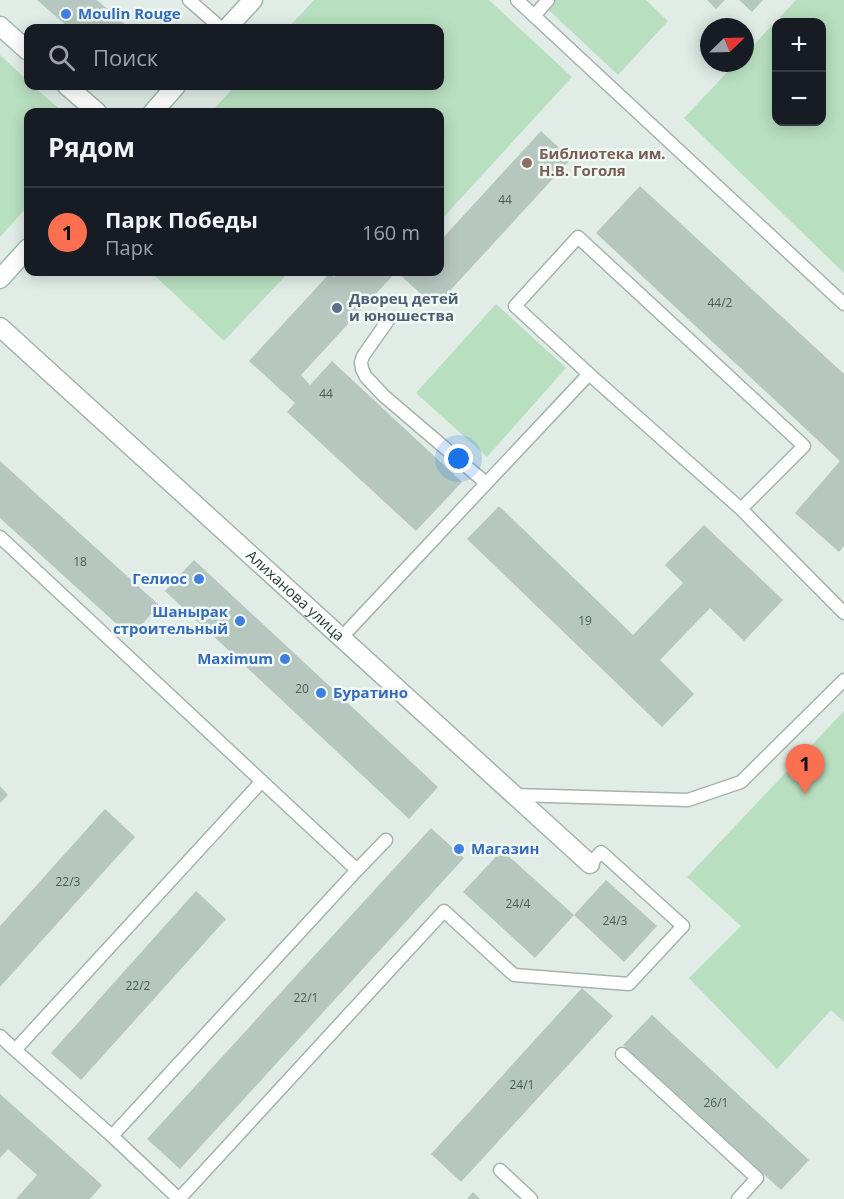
<!DOCTYPE html>
<html lang="ru">
<meta charset="utf-8">
<style>
:root{--surface:#171b24;--page:#20242c;--text:#f1f3f6;--muted:#9ea1a6;--line:#363941;--accent:#fb7050}
body{margin:0;font-family:"Open Sans",sans-serif;background:var(--page);color:var(--text)}
.controls{position:absolute;right:18px;top:18px;display:grid;overflow:hidden;border-radius:12px;box-shadow:0 3px 15px #0003}
.controls button{width:54px;height:54px;display:grid;place-items:center;padding:0;border:0;border-bottom:2px solid var(--line);background:var(--surface);color:var(--text);font:30px sans-serif}
.compass{position:absolute;left:700px;top:18px;width:54px;height:54px;border-radius:50%;background:var(--surface);box-shadow:0 3px 15px #0003;rotate:67deg}
.you{position:absolute;left:459px;top:459px;width:21px;height:21px;margin:-15px;border:4px solid #fff;border-radius:50%;background:#1a73e8;box-shadow:0 0 0 9px #1a73e833}
.badge{display:grid;place-items:center;width:39px;height:39px;border-radius:50%;background:var(--accent);color:#111;font-size:20px;font-weight:700}
.pin{position:absolute;translate:-50% -50px;filter:drop-shadow(0 2px 3px #0008)}
.pin::after{content:'';position:absolute;top:32px;width:21px;height:18px;background:inherit;clip-path:polygon(0 0,100% 0,50% 100%)}
.list{margin:0;padding:0;list-style:none}
h2{display:flex;justify-content:space-between;align-items:center;height:78px;margin:0;padding:0 24px;font-size:26px}
h2 small{font-size:20px;font-weight:400;color:var(--muted)}
.list li{display:grid;grid-template-columns:39px 1fr auto;gap:18px;align-items:center;box-sizing:border-box;height:90px;padding:0 24px;border-top:2px solid var(--line)}
.list b{display:block;font-size:22px;white-space:nowrap}
.list p{margin:0;font-size:20px;white-space:nowrap;color:var(--muted)}
.list em{font-size:20px;font-style:normal;color:var(--muted)}
.icon{flex:none;width:33px;height:33px;fill:none;stroke:currentColor;stroke-width:2;stroke-linecap:round;stroke-linejoin:round}
.map{position:relative;flex:none;width:844px;height:1199px;overflow:hidden}
.search{position:absolute;background:var(--surface);box-shadow:0 3px 15px #0003;left:24px;top:24px;width:420px;height:66px;display:flex;align-items:center;gap:15px;box-sizing:border-box;padding:0 21px;border-radius:12px;color:var(--muted);font-size:22px}
.panel{position:absolute;background:var(--surface);box-shadow:0 3px 15px #0003;left:24px;top:108px;width:420px;height:168px;border-radius:12px}
.map>svg:first-child{display:block}
</style>
<div class="map">
<svg width="844" height="1199" viewBox="0 0 844 1199">
<rect width="100%" height="100%" fill="#e1ece6"/>
<path fill="#b8dfc0" fill-rule="evenodd" d="M314,0H489L572,77L440,221V112H219L215,108L235,86H440V28H288Z
M538,0H646L668,21L618,75Z
M796,0H844V273L684,118L736,63H745V54ZM822,22V122H776V22Z
M0,55L28,81V86H33L63,112H28V206L0,237Z
M151,272H289L224,341Z
M496,304L566,368L487,457L416,393Z
M844,711V1022L831,1010L777,1069L689,978L741,926L687,877Z"/>
<path fill="#b6c7bf" d="M37,0H97L129,28H69Z
M707,0H725L716,9Z
M739,0H763L752,12Z
M541,131L571,159L435,307L397,272H440V241Z
M640,186L844,374V546L839,552L795,513L840,461L596,233Z
M339,272H396L301,375L310,385L332,361L462,482L416,531L287,412L295,403L249,361L330,273L334,277Z
M0,461L159,605L131,637L0,518Z
M499,506L633,635L683,583L665,565L704,525L783,600L744,641L710,608L660,660L694,694L662,727L467,539Z
M194,560L438,787L409,819L165,591Z
M0,786L8,795L0,803Z
M105,809L135,837L0,987V926Z
M431,828L464,858L180,1169L147,1139Z
M502,850L574,915L535,958L463,892Z
M606,880L657,926L624,962L574,915Z
M196,891L226,919L81,1080L51,1053Z
M582,988L613,1016L461,1182L431,1154Z
M652,1015L809,1160L781,1190L623,1045Z
M0,1094L102,1185L90,1199H16L37,1175L8,1149L0,1158Z
M473,1192L480,1199H467Z"/>
<g fill="none" stroke-linecap="round" stroke-linejoin="round">
<defs>
<path id="lane" d="M189,0L221,28
M517,0L844,304
M534,16L548,0
M389,319L363,356L361,362L362,369L366,377L384,396L486,483
M741,509L844,613
M0,537L357,870L386,840
M341,638L589,374L741,509L804,446L578,237L515,306L589,374
M514,795L688,800L741,782L844,680
M0,1036L15,1050L262,781
M15,1050L112,1136L357,870
M622,1054L757,1178L738,1199
M112,1136L179,1199
M500,1170L531,1199
M179,1199L444,911L514,975L629,984L683,926L601,852L590,864"/>
<g id="street">
<path id="s1" d="M0,327L590,864"/>
</g>
<path id="secondary" d="M0,26L28,51
M227,28L253,0
M67,86L97,112
M153,112L176,86
M0,279L28,248"/>
</defs>
<use href="#lane" stroke="#a3b4ad" stroke-width="15"/>
<use href="#street" stroke="#a3b4ad" stroke-width="21"/>
<use href="#secondary" stroke="#9eb9ae" stroke-width="21"/>
<use href="#lane" stroke="#fff" stroke-width="12"/>
<use href="#street" stroke="#fff" stroke-width="18"/>
<use href="#secondary" stroke="#fff" stroke-width="18"/>
</g>
<g fill="#3f7fe0" stroke="#f1f9f4" stroke-width="2">
<circle cx="66" cy="14" r="6"/>
<circle cx="199" cy="579" r="6"/>
<circle cx="240" cy="621" r="6"/>
<circle cx="285" cy="659" r="6"/>
<circle cx="321" cy="693" r="6"/>
<circle cx="459" cy="849" r="6"/>
</g>
<circle fill="#8d6e63" stroke="#f1f9f4" stroke-width="2" cx="527" cy="163" r="6"/>
<circle fill="#5c6f8a" stroke="#f1f9f4" stroke-width="2" cx="337" cy="308" r="6"/>
<g text-anchor="middle" stroke-width="5" stroke-linejoin="round" paint-order="stroke">
<g font-size="12" fill="#466057">
<text x="505" y="204">44</text>
<text x="720" y="307">44/2</text>
<text x="326" y="398">44</text>
<text x="80" y="566">18</text>
<text x="585" y="625">19</text>
<text x="302" y="693">20</text>
<text x="68" y="886">22/3</text>
<text x="518" y="908">24/4</text>
<text x="615" y="925">24/3</text>
<text x="138" y="990">22/2</text>
<text x="306" y="1002">22/1</text>
<text x="522" y="1089">24/1</text>
<text x="716" y="1107">26/1</text>
</g>
<g font-size="15" font-weight="bold" fill="#366cbe" stroke="#f1f9f4" text-anchor="start">
<text x="78" y="19">Moulin Rouge</text>
<text x="187" y="584" text-anchor="end">Гелиос</text>
<text x="228" y="617" text-anchor="end">Шанырак<tspan x="228" dy="17">строительный</tspan></text>
<text x="273" y="664" text-anchor="end">Maximum</text>
<text x="333" y="698">Буратино</text>
<text x="471" y="854">Магазин</text>
</g>
<g font-size="15" font-weight="bold" fill="#785e54" stroke="#f1f9f4" text-anchor="start">
<text x="539" y="159">Библиотека им.<tspan x="539" dy="17">Н.В. Гоголя</tspan></text>
</g>
<g font-size="15" font-weight="bold" fill="#4e5e75" stroke="#f1f9f4" text-anchor="start">
<text x="349" y="304">Дворец детей<tspan x="349" dy="17">и юношества</tspan></text>
</g>
<g font-size="15" fill="#203e34" stroke="#f1f9f4">
<text dy="5" stroke="none"><textPath href="#s1" startOffset="399">Алиханова улица</textPath></text>
</g>
</g>
</svg>
<div class="controls">
<button>+</button>
<button>−</button>
</div>
<svg class="compass" viewBox="-18 -18 36 36"><path d="M0-13l5 13h-10z" fill="#e53935"/><path d="M0 13l5-13h-10z" fill="#9ea1a6"/></svg>
<div class="you"></div>
<div class="pin badge" style="left:805px;top:794px">1</div>
<div class="search"><svg class="icon" aria-label="search" viewBox="0 0 24 24"><circle cx="10" cy="10" r="6"/><path d="M15 15l6 6"/></svg>Поиск</div>
<section class="panel">
<h2>Рядом<small></small></h2>
<ul class="list">
<li><span class="badge">1</span><div><b>Парк Победы</b><p>Парк</p></div><em>160 m</em></li>
</ul>
</section>
</div>
